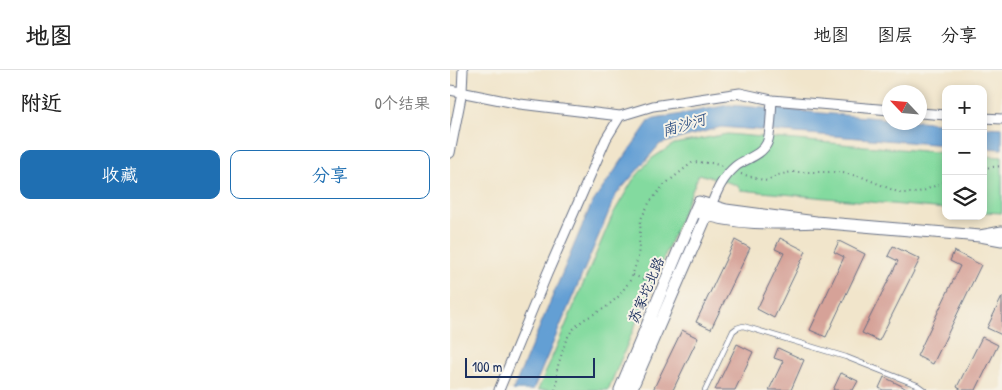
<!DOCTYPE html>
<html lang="zh">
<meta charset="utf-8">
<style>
:root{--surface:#fff;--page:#f6f6f6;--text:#222;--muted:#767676;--line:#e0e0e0;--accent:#1f6fb2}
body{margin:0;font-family:"Patrick Hand","LXGW WenKai TC",sans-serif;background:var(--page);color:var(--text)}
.controls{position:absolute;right:15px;top:15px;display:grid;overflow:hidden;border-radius:10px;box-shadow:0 2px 8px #0003}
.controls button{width:45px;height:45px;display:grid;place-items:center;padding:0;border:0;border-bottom:1px solid var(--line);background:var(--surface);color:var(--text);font:25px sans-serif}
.compass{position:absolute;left:432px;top:15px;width:45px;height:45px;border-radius:50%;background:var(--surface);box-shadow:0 2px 8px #0003;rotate:296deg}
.scale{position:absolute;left:15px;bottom:12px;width:130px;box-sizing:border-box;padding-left:5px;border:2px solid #1b2f5e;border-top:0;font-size:14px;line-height:18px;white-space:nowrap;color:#1b2f5e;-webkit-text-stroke:4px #f7f3e8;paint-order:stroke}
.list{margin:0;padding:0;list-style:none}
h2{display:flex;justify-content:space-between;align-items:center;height:65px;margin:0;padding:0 20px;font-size:21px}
h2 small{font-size:16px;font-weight:400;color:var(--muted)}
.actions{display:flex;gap:10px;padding:15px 20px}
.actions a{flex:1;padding:11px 0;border:1px solid var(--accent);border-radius:10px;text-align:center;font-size:18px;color:var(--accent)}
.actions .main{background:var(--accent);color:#fff}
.icon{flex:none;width:28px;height:28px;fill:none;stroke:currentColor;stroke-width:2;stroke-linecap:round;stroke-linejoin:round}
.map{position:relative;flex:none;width:552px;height:320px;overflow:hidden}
header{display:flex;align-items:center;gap:30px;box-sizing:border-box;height:70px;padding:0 25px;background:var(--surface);border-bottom:1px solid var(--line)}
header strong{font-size:24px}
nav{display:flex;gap:28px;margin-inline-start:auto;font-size:18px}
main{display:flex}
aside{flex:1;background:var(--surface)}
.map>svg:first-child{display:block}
</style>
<header>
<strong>地图</strong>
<nav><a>地图</a><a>图层</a><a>分享</a></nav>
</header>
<main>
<aside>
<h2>附近<small>0个结果</small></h2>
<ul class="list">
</ul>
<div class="actions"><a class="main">收藏</a><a>分享</a></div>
</aside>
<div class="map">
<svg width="552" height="320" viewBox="0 0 552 320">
<rect width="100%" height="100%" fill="#f7f3e8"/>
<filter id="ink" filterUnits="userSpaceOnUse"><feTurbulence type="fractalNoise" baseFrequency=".02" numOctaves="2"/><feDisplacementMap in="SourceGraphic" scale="10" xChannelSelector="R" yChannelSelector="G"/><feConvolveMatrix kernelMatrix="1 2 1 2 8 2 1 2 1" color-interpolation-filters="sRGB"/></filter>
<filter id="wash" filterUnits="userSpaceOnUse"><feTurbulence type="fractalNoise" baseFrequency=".0096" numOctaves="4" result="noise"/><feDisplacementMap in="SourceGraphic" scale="20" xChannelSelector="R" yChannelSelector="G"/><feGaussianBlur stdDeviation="1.12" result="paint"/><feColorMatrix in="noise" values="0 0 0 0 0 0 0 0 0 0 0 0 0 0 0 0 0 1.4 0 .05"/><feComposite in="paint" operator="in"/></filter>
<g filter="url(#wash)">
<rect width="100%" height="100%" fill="#f1e5cb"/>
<path fill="#83da9f" stroke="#4f847e" d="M277,64L496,83V139L290,120L287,115L249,104L158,320H88L163,144L183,110L201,89L224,74Z
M533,86L552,87V143L533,142Z"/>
<path fill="#649fd4" stroke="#406799" d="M279,35L439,49L440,52L470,51L496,54V75L271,57L210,74L166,125L83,320H63L141,135L200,50Z
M533,57L552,58V79L533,78Z"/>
<g id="blocks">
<path fill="#d6a298" d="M330,168L356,181L324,248L307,239L334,183L325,179Z
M285,170L300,178L261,259L246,252Z
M389,171L415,184L376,267L360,260L394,187L384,182Z
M443,176L470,189L429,271L412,263L448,191L438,186Z
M504,181L531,195L483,294L467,286L510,196L500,191Z
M552,227V265L537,258Z
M232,260L248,268L223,320H203Z
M532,267L548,275L526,320H512L507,317Z
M287,274L303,282L285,320H265Z
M328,278L354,290L341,320H319L333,291L324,288Z
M391,303L408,311L403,320H383Z
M434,307L450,315L458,320H433L429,318Z"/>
</g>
</g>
<g filter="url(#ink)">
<use href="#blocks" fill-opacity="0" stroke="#666f84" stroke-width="1"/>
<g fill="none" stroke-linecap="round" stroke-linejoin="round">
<defs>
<path id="service" d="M255,320L283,261L287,258L293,256L396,287L467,315L474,320"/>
<path id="minor" d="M0,20L70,34L170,46
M470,43L496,45
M533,48L552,49
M0,83L12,22L13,0
M261,136C267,120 273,107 286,96C295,89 312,85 317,73C321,65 321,41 322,30
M49,320L97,204L156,69L170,46L203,36L290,23L322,30L440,40"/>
<path id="tertiary" d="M366,152L530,166
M552,162L530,166L552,170
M170,320L245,141L249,132L276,140L366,152C326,154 282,155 245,141
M181,320L259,140"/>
</defs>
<use href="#service" stroke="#666f84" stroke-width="6"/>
<use href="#minor" stroke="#666f84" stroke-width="11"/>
<use href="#tertiary" stroke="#666f84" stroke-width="13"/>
<path stroke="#666f84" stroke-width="2" stroke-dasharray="1 4" stroke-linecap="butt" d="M533,98L552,96
M291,104L317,111L328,105L342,102H388L412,107L450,123H464L473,121L496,111
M183,205L203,213
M105,320L107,314V299L116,270L122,260L133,250L155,238L169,226L181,209L188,188L191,149L199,133L214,115L243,92L261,93L272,96"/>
<use href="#service" stroke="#fff" stroke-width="4.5"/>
<use href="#minor" stroke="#fff" stroke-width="9"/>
<use href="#tertiary" stroke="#fff" stroke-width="11"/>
</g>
</g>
<g text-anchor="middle" stroke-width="4" stroke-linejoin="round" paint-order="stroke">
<g font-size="14" fill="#1b2f5e" stroke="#f7f3e8">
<text transform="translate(196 220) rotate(-67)" y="5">苏家坨北路</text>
</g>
<g font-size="15" font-style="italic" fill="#355687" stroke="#f7f3e8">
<text transform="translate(234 55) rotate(-16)" y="5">南沙河</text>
</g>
</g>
</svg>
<div class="controls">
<button>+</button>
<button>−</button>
<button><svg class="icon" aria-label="layers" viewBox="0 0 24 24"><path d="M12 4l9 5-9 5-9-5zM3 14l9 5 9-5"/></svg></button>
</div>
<svg class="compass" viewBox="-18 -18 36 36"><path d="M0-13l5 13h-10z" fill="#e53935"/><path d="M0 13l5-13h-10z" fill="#767676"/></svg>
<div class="scale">100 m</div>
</div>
</main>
